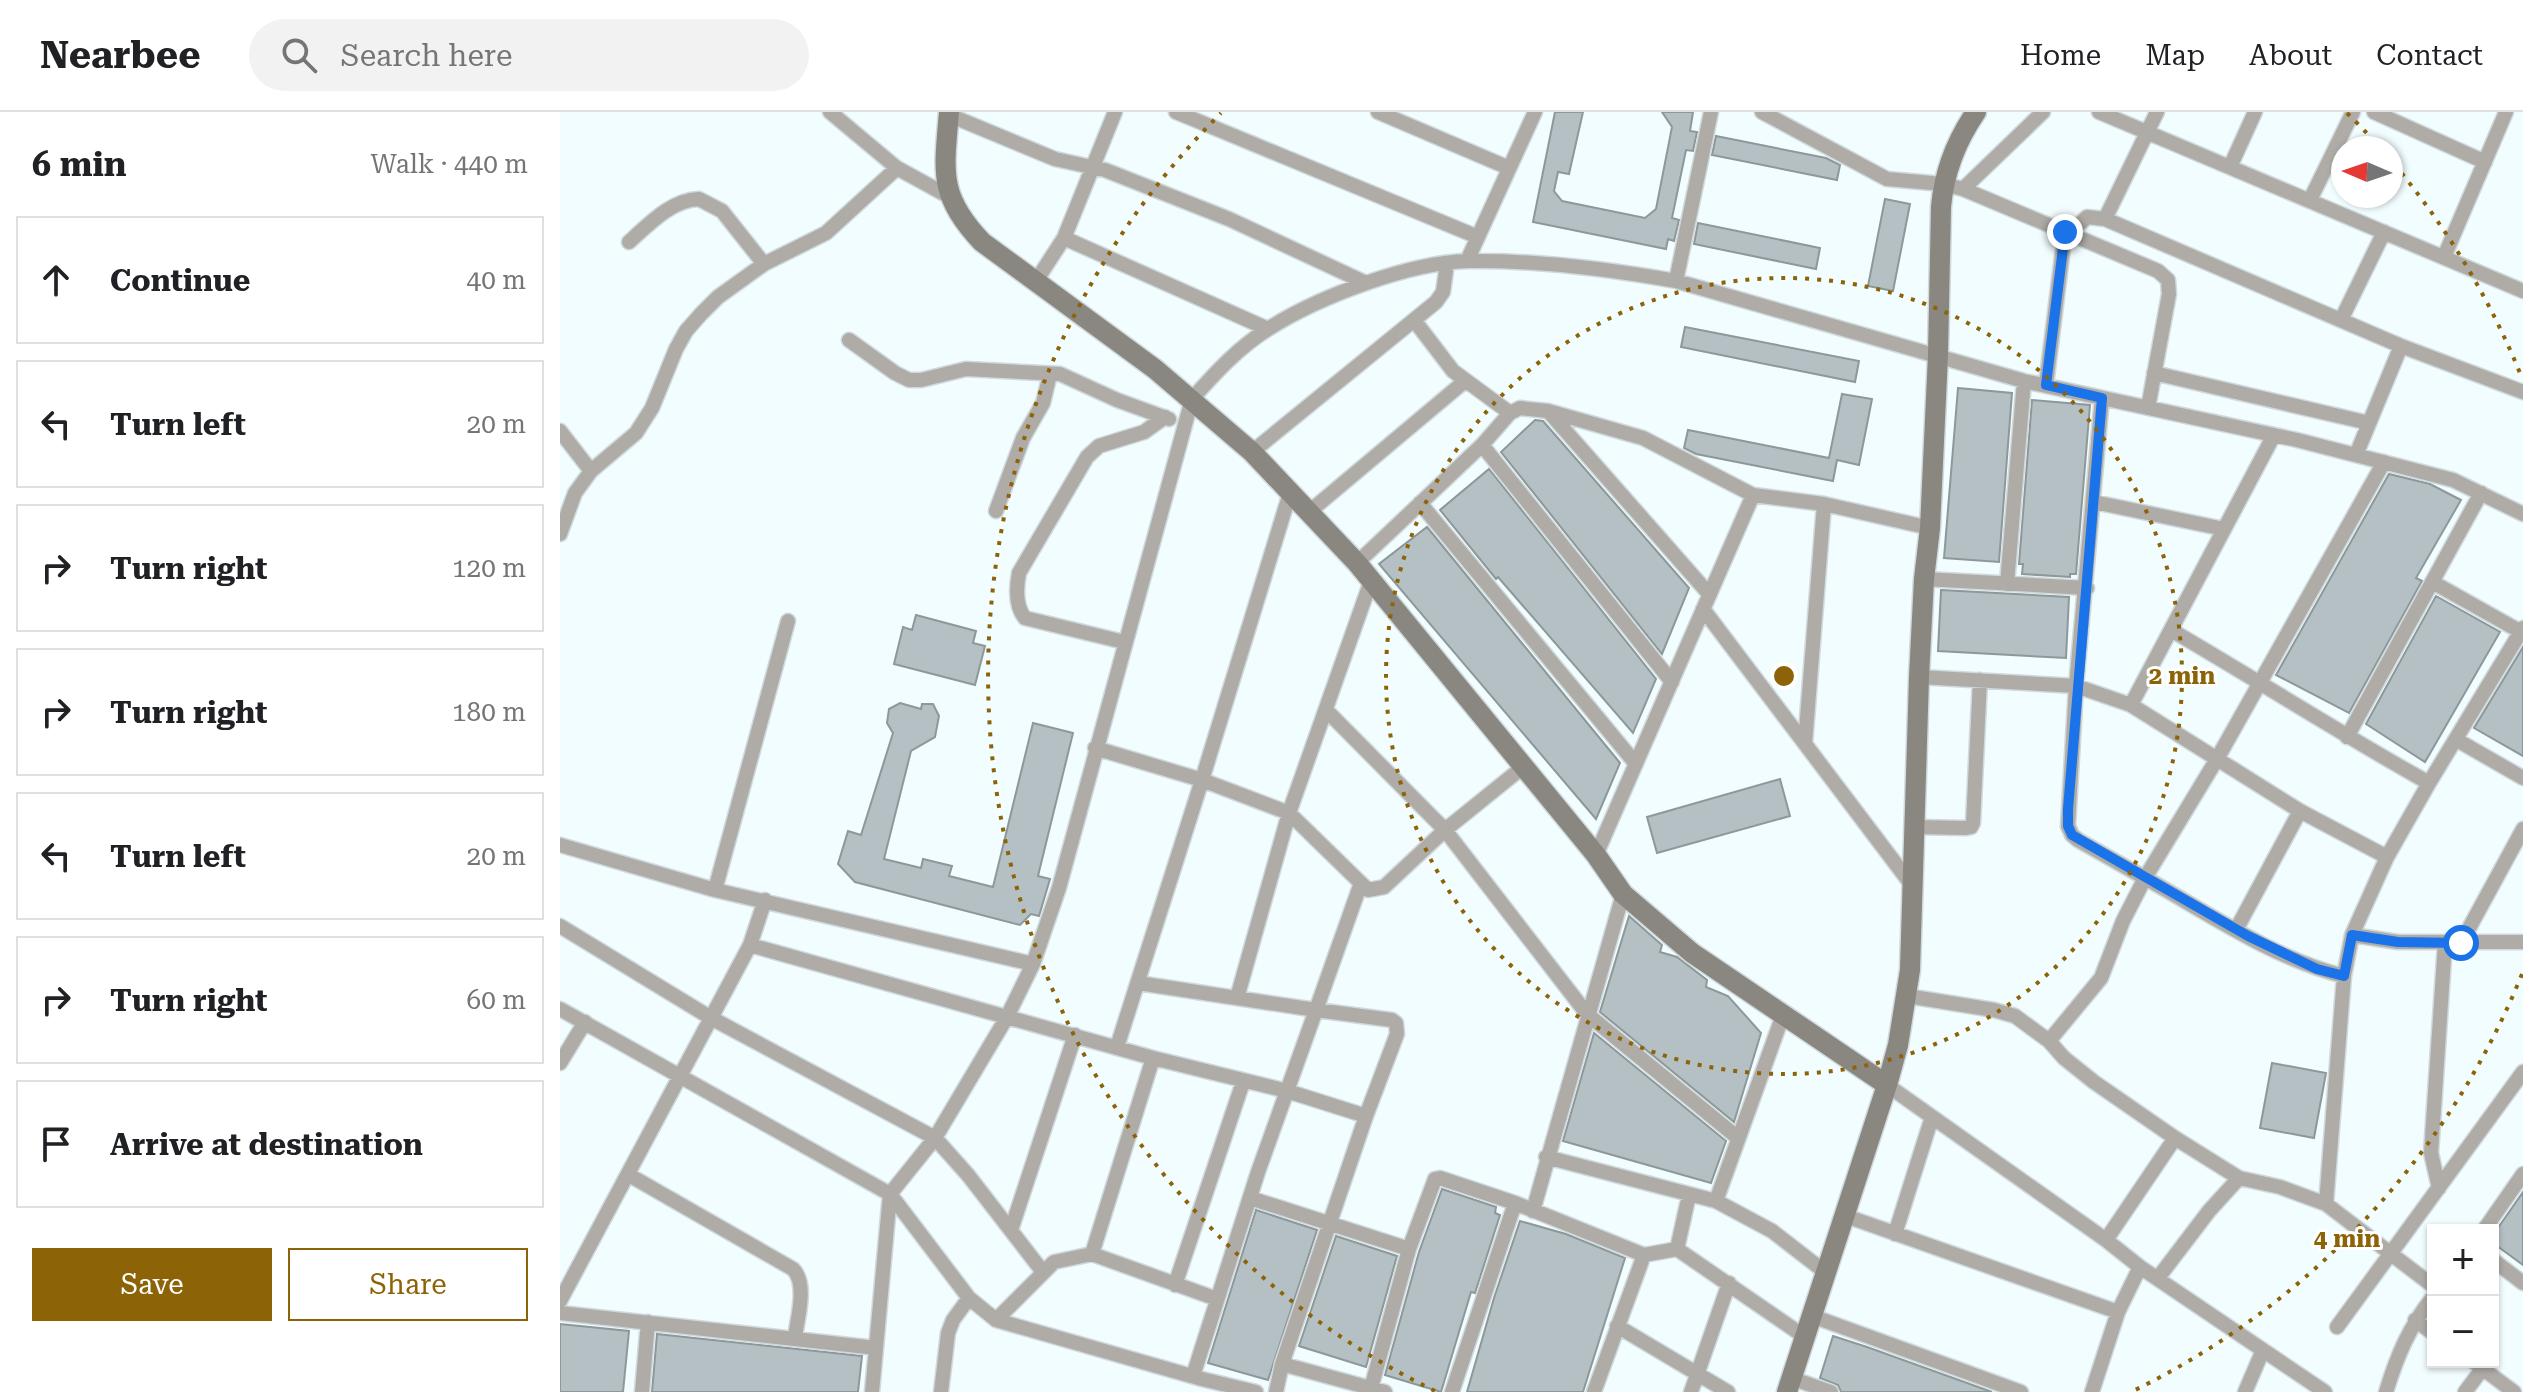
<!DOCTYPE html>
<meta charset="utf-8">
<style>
:root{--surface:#fff;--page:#f2f2f2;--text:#202124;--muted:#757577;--line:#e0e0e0;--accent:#8c6306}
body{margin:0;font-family:"Roboto Serif",serif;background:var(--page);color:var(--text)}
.controls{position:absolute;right:24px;bottom:24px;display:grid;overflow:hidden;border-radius:0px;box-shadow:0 2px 6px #0004}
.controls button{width:72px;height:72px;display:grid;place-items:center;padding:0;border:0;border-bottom:2px solid var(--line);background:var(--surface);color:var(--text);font:40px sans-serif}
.compass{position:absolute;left:1771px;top:24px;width:72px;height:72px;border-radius:50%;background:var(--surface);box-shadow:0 2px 6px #0004;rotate:272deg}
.stop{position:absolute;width:24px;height:24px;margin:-18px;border:6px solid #1a73e8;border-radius:50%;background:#fff}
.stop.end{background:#1a73e8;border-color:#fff;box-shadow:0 2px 8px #0008}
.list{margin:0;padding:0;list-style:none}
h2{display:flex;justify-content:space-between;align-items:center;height:104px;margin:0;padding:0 32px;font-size:34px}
h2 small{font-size:26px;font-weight:400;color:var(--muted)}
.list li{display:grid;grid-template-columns:52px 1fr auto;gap:24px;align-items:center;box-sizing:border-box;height:128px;margin:0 16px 16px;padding:0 16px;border:2px solid var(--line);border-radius:0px}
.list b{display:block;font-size:30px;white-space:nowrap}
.list em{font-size:26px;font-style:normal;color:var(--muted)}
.actions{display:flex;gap:16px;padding:24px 32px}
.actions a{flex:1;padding:18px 0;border:2px solid var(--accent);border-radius:0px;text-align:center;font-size:28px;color:var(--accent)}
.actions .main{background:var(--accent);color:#fff}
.icon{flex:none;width:44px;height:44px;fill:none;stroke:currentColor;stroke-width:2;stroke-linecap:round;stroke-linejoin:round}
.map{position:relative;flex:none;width:1963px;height:1280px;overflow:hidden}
header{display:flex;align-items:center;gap:48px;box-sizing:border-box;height:112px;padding:0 40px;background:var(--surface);border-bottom:2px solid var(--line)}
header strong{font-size:38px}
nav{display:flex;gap:44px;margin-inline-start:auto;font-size:28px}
.search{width:560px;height:72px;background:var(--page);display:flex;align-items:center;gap:20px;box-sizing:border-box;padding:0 28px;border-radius:44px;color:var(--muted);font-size:30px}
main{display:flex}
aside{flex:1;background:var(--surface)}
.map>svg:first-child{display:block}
</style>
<header>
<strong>Nearbee</strong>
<div class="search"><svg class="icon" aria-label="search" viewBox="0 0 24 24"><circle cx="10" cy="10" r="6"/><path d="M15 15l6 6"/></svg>Search here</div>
<nav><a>Home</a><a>Map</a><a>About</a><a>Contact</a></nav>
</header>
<main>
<aside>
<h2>6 min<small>Walk · 440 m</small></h2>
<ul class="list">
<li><svg class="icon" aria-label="ahead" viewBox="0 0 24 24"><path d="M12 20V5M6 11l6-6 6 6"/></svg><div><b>Continue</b></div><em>40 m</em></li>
<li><svg class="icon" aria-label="left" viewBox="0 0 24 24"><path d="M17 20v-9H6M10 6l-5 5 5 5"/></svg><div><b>Turn left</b></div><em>20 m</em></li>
<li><svg class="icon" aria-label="right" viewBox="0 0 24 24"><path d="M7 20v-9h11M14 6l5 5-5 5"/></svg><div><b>Turn right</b></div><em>120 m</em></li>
<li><svg class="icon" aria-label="right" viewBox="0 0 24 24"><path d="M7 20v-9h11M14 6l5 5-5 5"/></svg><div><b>Turn right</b></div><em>180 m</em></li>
<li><svg class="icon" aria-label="left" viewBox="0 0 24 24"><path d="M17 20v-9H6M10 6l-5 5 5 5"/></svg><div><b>Turn left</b></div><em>20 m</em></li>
<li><svg class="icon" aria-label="right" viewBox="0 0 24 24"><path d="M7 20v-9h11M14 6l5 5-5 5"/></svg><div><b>Turn right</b></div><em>60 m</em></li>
<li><svg class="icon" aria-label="arrive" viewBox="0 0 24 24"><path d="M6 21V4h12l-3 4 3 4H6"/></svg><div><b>Arrive at destination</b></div></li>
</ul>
<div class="actions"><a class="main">Save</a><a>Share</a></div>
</aside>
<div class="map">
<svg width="1963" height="1280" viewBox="0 0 1963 1280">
<rect width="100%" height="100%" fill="#f2fdff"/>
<path fill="#b4c0c3" stroke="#8c989a" stroke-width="2" d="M995,0H1023L1009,62L998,60L994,79L1002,89L1085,106L1096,97L1112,15L1102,0H1133L1130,19L1137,20L1133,39L1126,38L1112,106L1119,108L1114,129L1108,127L1106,137L973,110Z
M1156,24L1266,46L1280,53L1277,68L1152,43Z
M1325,87L1350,92L1333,179L1308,174Z
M1138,111L1260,136L1256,157L1134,132Z
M1125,215L1299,249L1295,270L1121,235Z
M1398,276L1452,281L1439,450L1384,446Z
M1282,282L1312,287L1299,353L1277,348L1273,369L1136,342L1124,336L1128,318L1269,346Z
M1472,288L1530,293L1516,462H1510V465L1462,462L1463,452H1459Z
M975,308L983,309L1129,476L1102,542L941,340Z
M929,357L1096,567L1073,621L938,465L936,467L880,398Z
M1829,362L1870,372L1901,388L1856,466L1862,469L1789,601L1716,563Z
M867,415L1060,651L1036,707L819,452Z
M1381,478L1509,485L1506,546L1378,539Z
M1876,484L1940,520L1865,650L1806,612Z
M356,503L416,519L413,531L425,534L415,573L334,552L343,515L352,518Z
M1963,535V644L1914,616Z
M340,591L361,597L362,592H373L379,604L375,625L351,639L324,747L361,756L363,747L392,754L389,764L433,775L473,611L513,621L478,764L490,767L479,804L471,802L460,813L295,770L278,752L288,719L301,723L333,621L327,611L329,597Z
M1220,667L1230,704L1097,741L1087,705Z
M1069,804L1102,833L1100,840L1117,845L1147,868L1146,875L1168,884L1201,921L1174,1010L1040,900Z
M1034,921L1166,1029L1151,1071L1003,1029Z
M1712,951L1766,961L1754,1026L1700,1016Z
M882,1077L936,1095L935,1101L940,1103L915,1181L911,1180L881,1280L825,1263L859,1140Z
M1963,1080V1153L1933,1131V1123Z
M696,1098L757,1118L708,1268L648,1251Z
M960,1109L1006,1122L1065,1146L1023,1280H907L934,1186Z
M776,1124L837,1144L806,1255L739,1234Z
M0,1212L69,1219L63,1280H0Z
M97,1222L302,1244L298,1280H92Z
M1273,1224L1307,1235L1432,1280H1281L1278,1273L1260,1266Z"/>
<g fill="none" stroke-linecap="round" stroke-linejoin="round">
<defs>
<path id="street" d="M270,0L337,56
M616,0L918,125
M818,0L949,56
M1202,0L1327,67L1383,72L1403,77L1598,159L1608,168L1609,182L1588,296
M1539,0L1963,179
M1814,0L1925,50
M389,3L495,47L545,58L669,107L806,171
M1670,55L1695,0
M1403,77L1483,0
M1750,88L1793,0
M1545,107L1597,0
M1509,122L1527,105L1545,107L1841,234L1963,280
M504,126L555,0
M69,130C89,112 111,88 139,87L162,99L204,152
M1884,145L1946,0
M907,149L975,0
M476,169L504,126L708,217
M1116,169L1151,0
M854,208L893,259L950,301
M1781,208L1824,120
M289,228L335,261L349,268H361L406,257L500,262L557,288L609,307
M1594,261L1809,311
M1486,273L1505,120
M988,299L1149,482
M0,319L31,359
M922,333L1112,570
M692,340L876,190L883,180L887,152
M1796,343L1841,234
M730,381L642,668L729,701L808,778L824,775L885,718L963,655
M1534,390L1664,417
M860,391L1076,652
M436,399L463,326L483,291L490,262
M749,400L905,269
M0,422L15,381L31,359L76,321L92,296L116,237L126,219L141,202L158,185L204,152L266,121L337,56L390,85
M797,451L922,333L950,301L960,296L988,299L1083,326L1193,383L1264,392L1370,416
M1364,467L1527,476
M1874,471L1963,521
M1447,472L1464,269
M1143,497L1351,772
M1611,518C1697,568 1781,622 1869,671
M564,530L465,506C455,494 456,477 459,461L527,345L539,334L584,320L605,305
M1359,565L1516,574L1571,593L1740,699L1827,745
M1571,593L1714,323
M766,598L885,718L1027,902L1178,1026
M1787,625L1921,381
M1897,628L1963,666
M1245,632L1264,392
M535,636L642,668L557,935
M1354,715L1406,716L1411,715L1413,711L1420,568
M0,733L155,778L473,852
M1036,743L1193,383
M155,778L228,509
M0,814L151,906L375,1026L408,1063L483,1160
M1677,816L1740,699
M1792,823L1838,830H1963
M1901,831L1963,717
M190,833L593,946L727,979L806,1004
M1784,864C1714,847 1648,801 1585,766L1657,647L1824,350
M578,871L756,898L698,1060L633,1264
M1347,884L1434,898L1455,904L1489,929L1504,946L1534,970L1615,1026L1679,1066L1720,1075L1766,1092L1873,1174
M677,886L729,701L811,469
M0,897L330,1082L409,1186L436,1208L642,1267L696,1280
M1489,929L1541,866L1563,809L1585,766L1518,728L1512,723L1508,714L1516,574L1542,286
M0,951L25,910
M1327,973L1546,1128L1580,1155L1765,1280
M986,1045L1156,1089L1212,1119L1265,1160
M69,1063L233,1157C248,1172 237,1207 235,1226
M1879,1076L1871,1041L1885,831
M1129,1083L1117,1137L1245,1225
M690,1086L849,1137
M1156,1089L1223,903
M1766,1092L1784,864L1792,823L1827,745L1869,671L1963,516
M973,1099L1063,782
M1283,1103L1558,1200
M451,1118L515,923
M1924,1118L1963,1062
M1335,1122L1372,1005
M1546,1128L1615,1026
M532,1142L593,946
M1933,1148L1963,1171
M1598,1166L1649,1099L1679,1066
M615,1173L683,970
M0,1189L190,833L205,788
M0,1201L316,1236
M1252,1204L1461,1280
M436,1208L494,1150L532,1142L657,1187
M1855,1208L1873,1221
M1057,1214L1168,1280
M1777,1215L1963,960
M1914,1250L1954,1280
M722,1252L825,1280
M1231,1266L1271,1280
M82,1280L88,1210
M312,1280L330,1082L375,1026L447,905L473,852L499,776L632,287C655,261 679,235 708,217C758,185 850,150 909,149C978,148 1048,157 1116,169L1464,269L1737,328L1893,368L1963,402
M381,1280L388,1221L393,1208L409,1186
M716,1280L722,1252L806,1004L837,922L836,911L832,908L756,898L801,771
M810,1280L849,1137L875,1067L880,1066L955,1091L1084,1143L1117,1137
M892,1280L955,1091
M1034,1280L1084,1143
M1131,1280L1169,1171
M1532,1280L1558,1200L1580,1155
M1685,1280L1703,1238
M1826,1280C1837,1244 1849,1215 1873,1185
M1905,1280L1923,1256"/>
<path id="secondary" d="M389,0C384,60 378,84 422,130L595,257L692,340L797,451L1036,743L1063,782L1132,841L1327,973
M1227,1280L1327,973L1338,933L1350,858L1359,565L1364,467L1370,416L1378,243L1381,95C1384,61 1396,29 1416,0"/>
</defs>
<use href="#street" stroke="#d0dadc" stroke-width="17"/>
<use href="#secondary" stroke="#d0dadc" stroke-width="23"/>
<use href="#street" stroke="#afaca8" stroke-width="14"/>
<use href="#secondary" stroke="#8a8781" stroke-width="20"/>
</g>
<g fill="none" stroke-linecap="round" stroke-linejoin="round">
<path stroke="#1a73e8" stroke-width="10" d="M1505,120L1486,273L1542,286L1508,697V714L1512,723L1688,824L1757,857L1784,864L1792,823L1838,830L1901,831"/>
</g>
<g fill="none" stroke="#8c6306" stroke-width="4" stroke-dasharray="4 8">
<circle cx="1224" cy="564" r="398"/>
<path d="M1962 862A796 796 0 0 1 1573 1279M875 1279A796 796 0 0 1 661 1M1787 1A796 796 0 0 1 1816 31M1834 52A796 796 0 0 1 1962 266"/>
</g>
<circle cx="1224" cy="564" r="12" fill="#8c6306" stroke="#fff" stroke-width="4"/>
<g font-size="24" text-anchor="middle" font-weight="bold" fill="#8c6306" stroke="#fff" stroke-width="6" stroke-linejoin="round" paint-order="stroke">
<text x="1622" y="572">2 min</text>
<text x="1787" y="1135">4 min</text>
</g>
</svg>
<div class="controls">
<button>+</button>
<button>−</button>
</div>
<svg class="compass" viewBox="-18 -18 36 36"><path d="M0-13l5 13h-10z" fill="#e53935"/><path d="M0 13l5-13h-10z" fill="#757577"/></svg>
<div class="stop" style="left:1901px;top:831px"></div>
<div class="stop end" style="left:1505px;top:120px"></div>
</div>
</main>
